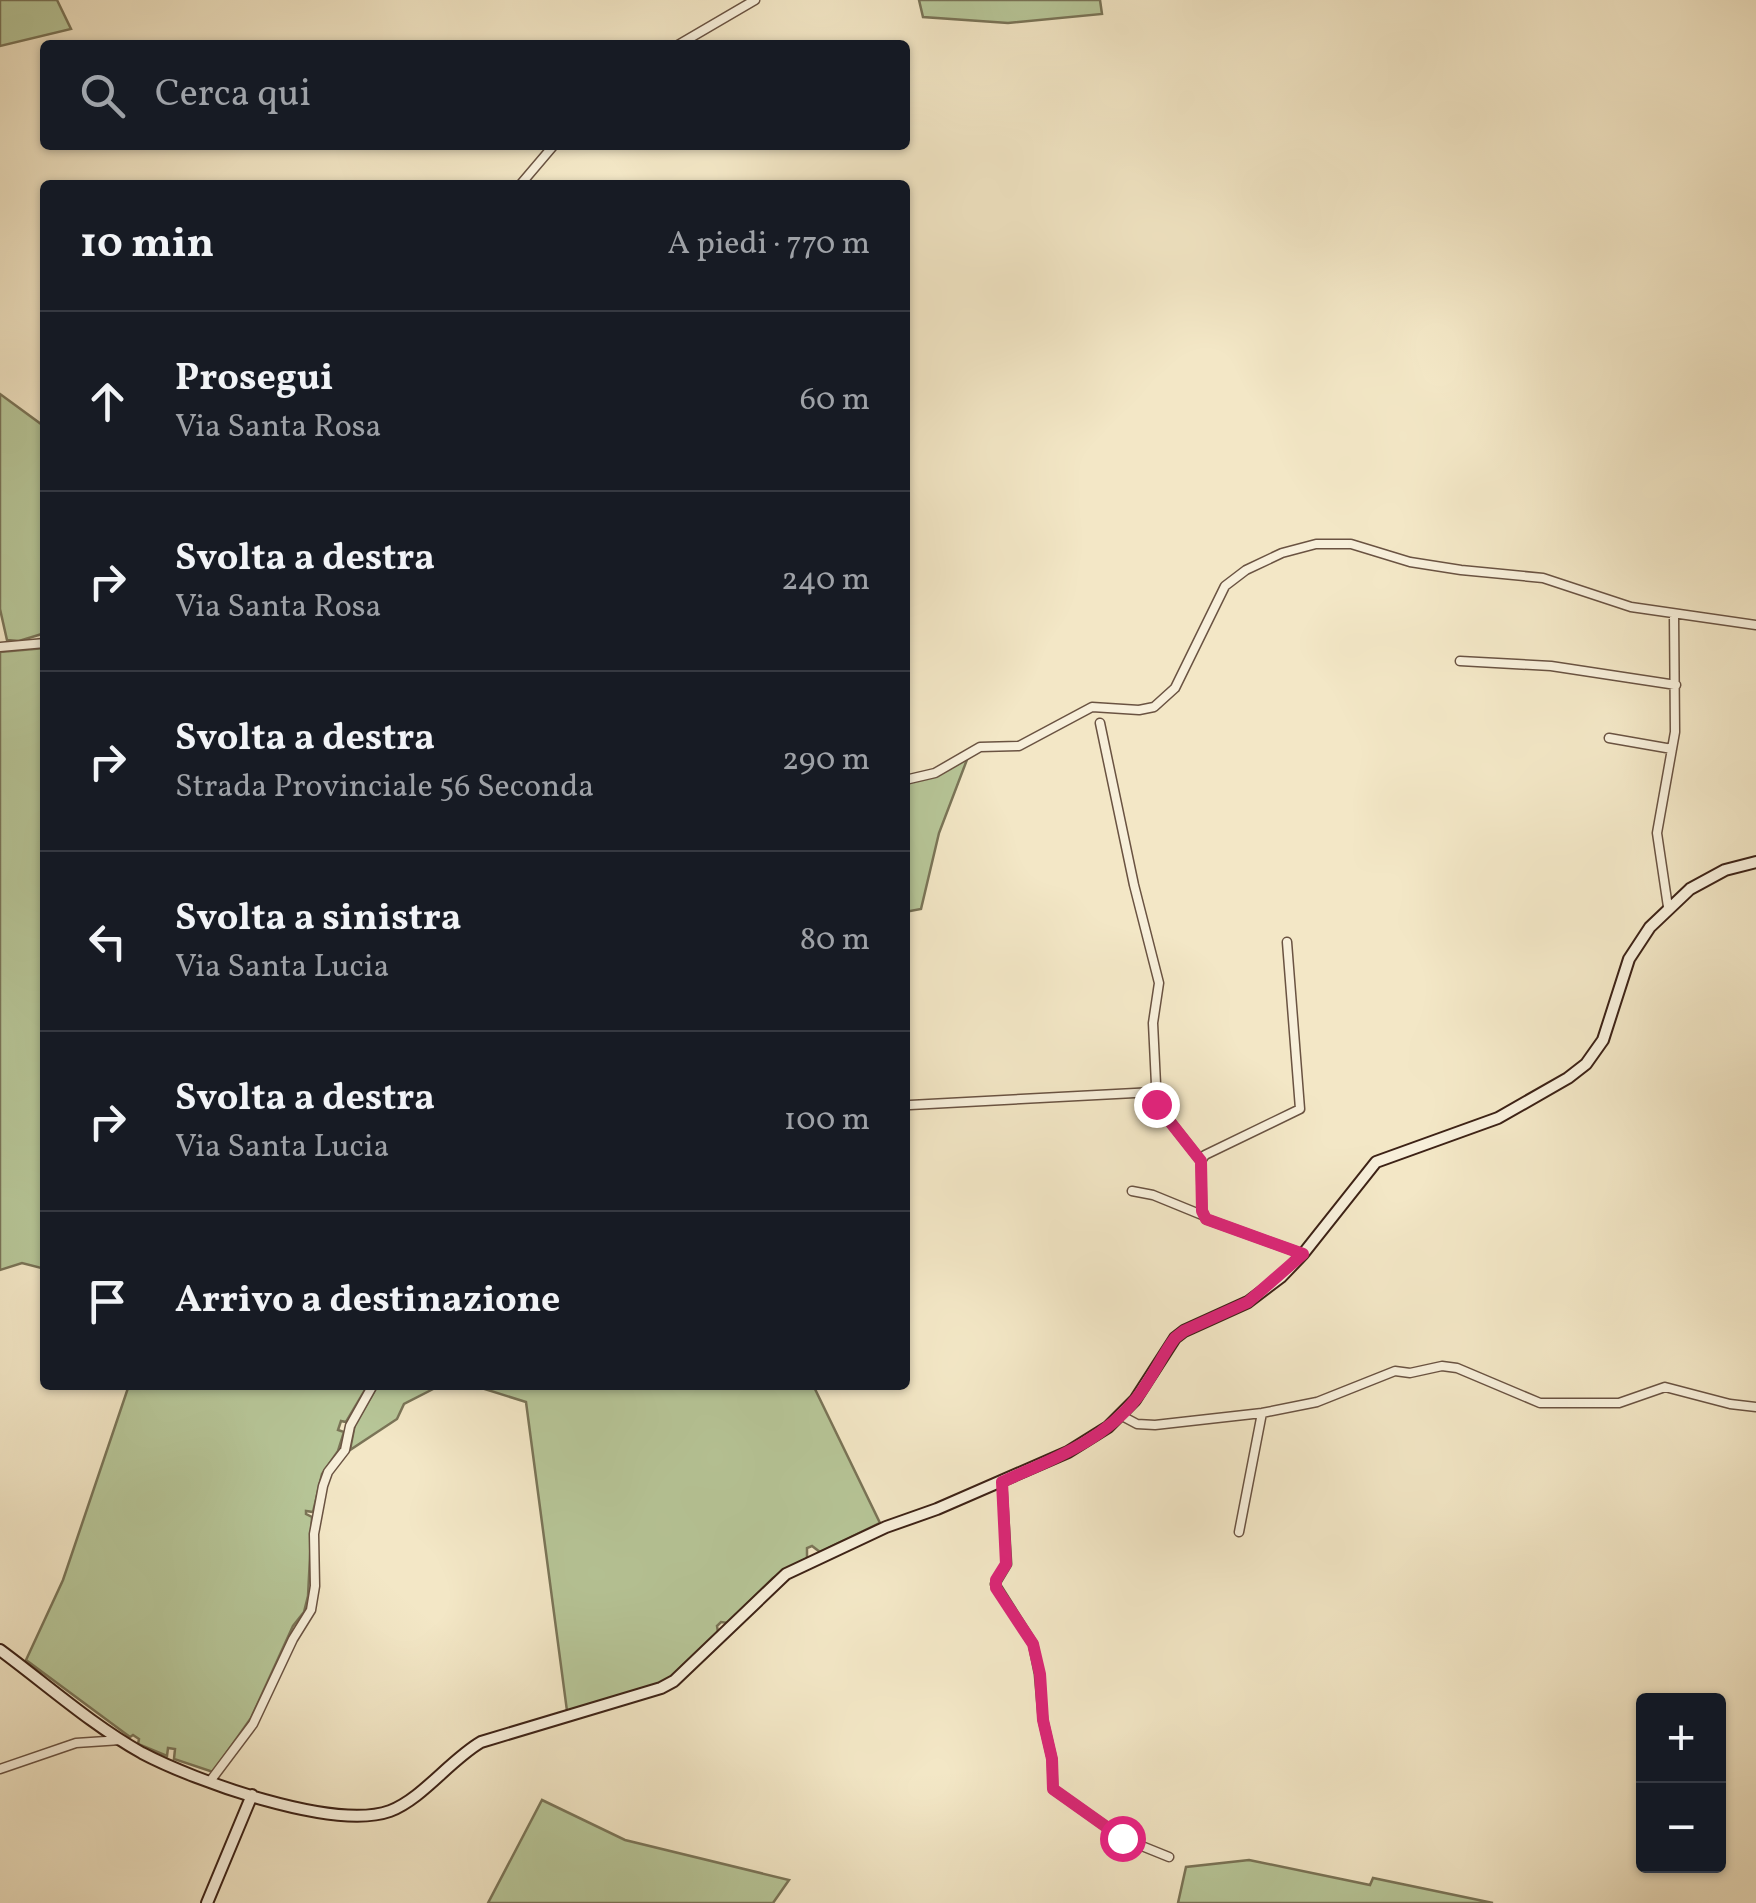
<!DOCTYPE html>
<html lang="it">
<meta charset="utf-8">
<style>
:root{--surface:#171b24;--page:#20242c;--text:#f1f3f6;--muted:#9ea1a6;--line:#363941}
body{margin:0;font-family:Vollkorn,serif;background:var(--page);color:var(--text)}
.controls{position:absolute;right:30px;bottom:30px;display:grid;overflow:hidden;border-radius:10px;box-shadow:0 2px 8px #0004}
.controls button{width:90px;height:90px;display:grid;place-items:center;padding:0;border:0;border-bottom:2px solid var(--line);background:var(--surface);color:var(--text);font:50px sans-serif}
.stop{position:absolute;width:30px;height:30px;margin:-22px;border:8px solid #db2777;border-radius:50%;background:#fff}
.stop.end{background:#db2777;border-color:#fff;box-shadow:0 2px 10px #0008}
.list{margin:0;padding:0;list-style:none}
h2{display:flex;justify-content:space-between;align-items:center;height:130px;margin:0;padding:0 40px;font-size:42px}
h2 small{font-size:32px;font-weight:400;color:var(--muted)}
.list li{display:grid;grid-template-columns:65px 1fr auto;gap:30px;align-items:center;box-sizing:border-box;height:180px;padding:0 40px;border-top:2px solid var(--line)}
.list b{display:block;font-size:38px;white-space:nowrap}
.list p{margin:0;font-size:32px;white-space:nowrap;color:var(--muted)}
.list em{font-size:32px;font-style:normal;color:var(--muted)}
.icon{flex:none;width:55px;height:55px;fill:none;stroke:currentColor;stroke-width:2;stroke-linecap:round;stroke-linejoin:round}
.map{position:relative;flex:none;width:1756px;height:1903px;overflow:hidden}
.search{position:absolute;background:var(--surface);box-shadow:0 2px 8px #0004;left:40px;top:40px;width:870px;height:110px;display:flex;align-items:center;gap:25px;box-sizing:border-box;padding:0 35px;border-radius:10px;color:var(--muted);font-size:38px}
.panel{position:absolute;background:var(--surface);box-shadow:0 2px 8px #0004;left:40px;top:180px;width:870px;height:1210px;border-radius:10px}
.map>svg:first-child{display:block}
</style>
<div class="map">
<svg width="1756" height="1903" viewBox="0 0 1756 1903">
<rect width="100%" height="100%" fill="#f3e7c6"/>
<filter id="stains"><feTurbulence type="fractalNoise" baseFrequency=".002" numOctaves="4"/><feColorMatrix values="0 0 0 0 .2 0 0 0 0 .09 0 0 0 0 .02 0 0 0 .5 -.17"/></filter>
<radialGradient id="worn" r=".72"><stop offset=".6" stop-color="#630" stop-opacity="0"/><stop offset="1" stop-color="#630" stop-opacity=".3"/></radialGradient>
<path fill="#b7c698" stroke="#7a7457" stroke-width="2.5" d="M0,0H57L71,29L0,46Z
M919,0H1100L1102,14L1008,23L923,17Z
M0,394L45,427V633L19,641L7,640L0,609Z
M45,648V1269L22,1263L0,1270V652Z
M968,757L939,833L921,909L905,912V782L935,776Z
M129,1385H368L346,1422L341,1421L338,1430L344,1432L338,1451L322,1474L313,1512L306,1511V1514L312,1517L308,1596L304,1612L293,1626L251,1718L213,1772L174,1759L175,1749L168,1748L167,1756L138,1744L139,1739L133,1735L130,1737L26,1660L63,1580Z
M378,1385H441L404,1404L397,1419L350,1450L355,1424Z
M472,1385H813L880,1523L820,1552L812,1546L807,1548V1558L773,1578L728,1623L721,1622L717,1626L718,1632L680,1671L659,1684L567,1711L526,1402Z
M542,1800L625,1840L789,1880L773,1903H488Z
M1249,1860L1370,1885L1373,1878L1493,1903H1178L1186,1867Z"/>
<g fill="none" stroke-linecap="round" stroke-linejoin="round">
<defs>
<path id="street" d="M678,45L755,0
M520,185L554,145
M0,647L45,643
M1460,661L1551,666L1676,685
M1100,723L1134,885L1159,983L1153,1023L1157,1105L1201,1161L1202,1211L1206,1219L1303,1254
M1609,738L1672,749
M905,780L935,773L980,747L1019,746L1092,707L1139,710L1154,707L1175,688L1225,586L1246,570L1282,553L1316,544H1351L1410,562L1461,570L1543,578L1631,607L1756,625
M1668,907L1657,833L1675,732L1674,615
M910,1105L1154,1092
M1201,1161L1205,1155L1300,1109L1287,942
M1132,1191L1153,1195L1202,1215
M1122,1416L1137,1424L1155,1425L1262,1413L1317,1402L1395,1371L1410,1373L1442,1366L1457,1368L1540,1403H1619L1665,1387L1730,1404L1756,1407
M1002,1482L1007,1564L995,1584L1033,1644L1039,1674L1043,1720L1052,1759L1053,1789L1122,1838L1169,1857
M1239,1532L1262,1413
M0,1769L76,1743L121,1740
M211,1780L253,1724L293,1639L311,1610L315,1586L314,1534L323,1486L328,1472L345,1450L350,1426L373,1385"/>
<path id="secondary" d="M0,1650C46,1684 92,1725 142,1753C195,1781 334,1831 390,1811C422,1799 450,1760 481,1742L661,1688L674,1681L786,1574L886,1527L937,1509L1068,1452L1108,1427L1135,1400L1175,1338L1184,1331L1248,1302L1281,1277L1303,1254L1376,1162L1498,1118L1568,1078L1586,1064L1603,1040L1629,959L1650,927L1690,889L1725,870L1756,862
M207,1903L252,1795"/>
</defs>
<use href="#street" stroke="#6a5342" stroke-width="11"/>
<use href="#secondary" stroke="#3d2216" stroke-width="14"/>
<use href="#street" stroke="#f7efda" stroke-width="8"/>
<use href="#secondary" stroke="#f7efda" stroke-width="10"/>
</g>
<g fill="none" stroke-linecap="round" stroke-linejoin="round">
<path stroke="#db2777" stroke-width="12" d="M1122,1838L1053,1789L1052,1759L1043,1720L1040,1674L1033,1644L996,1588V1580L1006,1564L1002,1482C1050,1460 1102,1442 1136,1399C1151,1380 1161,1357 1175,1338L1184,1331L1248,1302L1303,1254L1206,1219L1202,1211L1201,1161L1156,1104"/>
</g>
<rect width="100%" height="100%" filter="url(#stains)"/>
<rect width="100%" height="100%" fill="url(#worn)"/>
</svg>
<div class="controls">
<button>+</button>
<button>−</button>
</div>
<div class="stop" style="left:1122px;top:1838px"></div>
<div class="stop end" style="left:1156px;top:1104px"></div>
<div class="search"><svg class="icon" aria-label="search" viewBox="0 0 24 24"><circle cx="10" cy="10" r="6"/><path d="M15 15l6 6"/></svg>Cerca qui</div>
<section class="panel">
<h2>10 min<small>A piedi · 770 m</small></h2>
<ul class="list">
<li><svg class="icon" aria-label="ahead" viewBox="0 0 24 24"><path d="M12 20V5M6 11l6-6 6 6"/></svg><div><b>Prosegui</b><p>Via Santa Rosa</p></div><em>60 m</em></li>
<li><svg class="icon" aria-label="right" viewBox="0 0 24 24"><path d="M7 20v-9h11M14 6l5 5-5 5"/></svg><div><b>Svolta a destra</b><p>Via Santa Rosa</p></div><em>240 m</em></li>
<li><svg class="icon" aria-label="right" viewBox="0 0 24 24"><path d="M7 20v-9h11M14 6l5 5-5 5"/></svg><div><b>Svolta a destra</b><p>Strada Provinciale 56 Seconda</p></div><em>290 m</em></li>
<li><svg class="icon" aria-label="left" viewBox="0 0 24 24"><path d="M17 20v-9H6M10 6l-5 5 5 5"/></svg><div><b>Svolta a sinistra</b><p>Via Santa Lucia</p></div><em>80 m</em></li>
<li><svg class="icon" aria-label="right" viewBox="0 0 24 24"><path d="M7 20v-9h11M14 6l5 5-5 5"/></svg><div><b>Svolta a destra</b><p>Via Santa Lucia</p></div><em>100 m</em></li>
<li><svg class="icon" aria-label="arrive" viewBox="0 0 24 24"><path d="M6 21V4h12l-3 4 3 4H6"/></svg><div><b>Arrivo a destinazione</b></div></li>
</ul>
</section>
</div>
